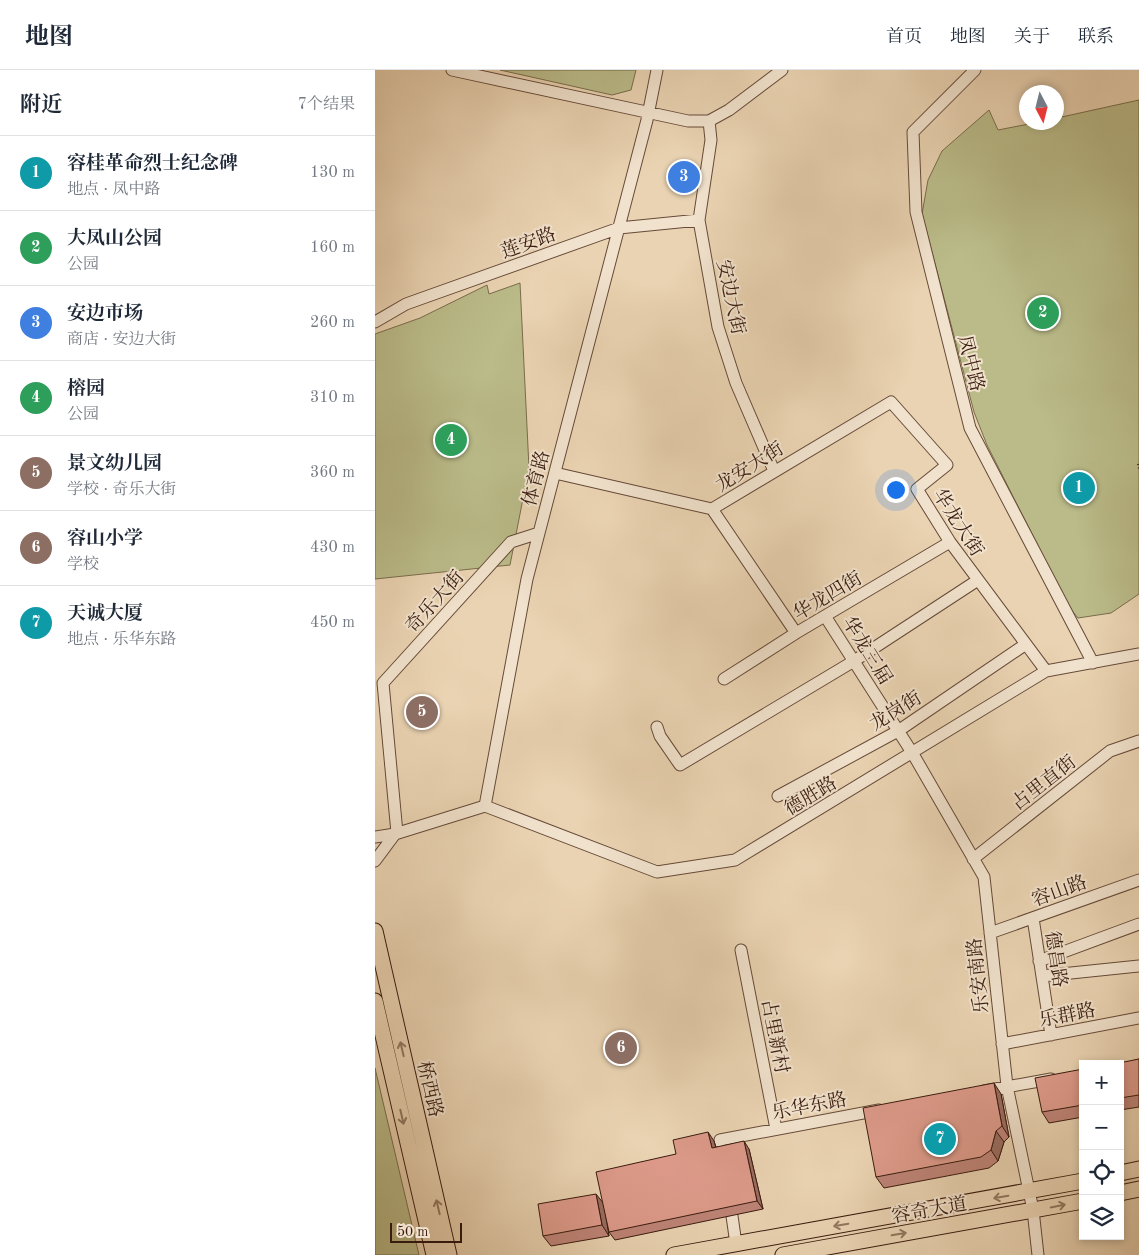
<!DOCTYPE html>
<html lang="zh">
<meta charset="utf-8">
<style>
:root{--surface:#fff;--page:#f2f2f3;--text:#1f2937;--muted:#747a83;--line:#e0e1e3;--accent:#7c3aed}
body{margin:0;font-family:"Old Standard TT","Noto Serif SC",serif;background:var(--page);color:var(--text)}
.controls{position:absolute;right:15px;bottom:15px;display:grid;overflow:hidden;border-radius:0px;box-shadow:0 2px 8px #0003}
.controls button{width:45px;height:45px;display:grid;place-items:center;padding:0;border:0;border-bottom:1px solid var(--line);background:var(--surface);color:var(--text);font:25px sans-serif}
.compass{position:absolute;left:644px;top:15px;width:45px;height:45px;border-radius:50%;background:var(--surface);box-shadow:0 2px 8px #0003;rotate:173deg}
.scale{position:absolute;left:15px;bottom:12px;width:72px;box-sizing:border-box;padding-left:5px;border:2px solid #3a1c0f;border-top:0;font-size:14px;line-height:18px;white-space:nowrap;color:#3a1c0f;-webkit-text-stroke:4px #f1e2cd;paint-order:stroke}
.you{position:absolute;left:520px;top:419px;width:18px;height:18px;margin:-12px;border:4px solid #fff;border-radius:50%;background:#1a73e8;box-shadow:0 0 0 8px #1a73e833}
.badge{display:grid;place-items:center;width:32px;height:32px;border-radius:50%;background:var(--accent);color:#fff;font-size:16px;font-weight:700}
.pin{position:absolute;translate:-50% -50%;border:2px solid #fff;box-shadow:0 1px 5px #0006}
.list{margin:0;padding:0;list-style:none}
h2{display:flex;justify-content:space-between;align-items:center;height:65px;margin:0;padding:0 20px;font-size:21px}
h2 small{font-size:16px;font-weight:400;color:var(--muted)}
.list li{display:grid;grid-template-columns:32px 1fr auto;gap:15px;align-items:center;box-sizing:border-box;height:75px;padding:0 20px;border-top:1px solid var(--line)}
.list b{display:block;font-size:19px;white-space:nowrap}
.list p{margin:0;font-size:16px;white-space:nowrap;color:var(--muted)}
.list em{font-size:16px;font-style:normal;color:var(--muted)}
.icon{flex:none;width:28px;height:28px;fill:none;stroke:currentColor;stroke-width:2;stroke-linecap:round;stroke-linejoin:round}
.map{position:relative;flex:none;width:764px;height:1185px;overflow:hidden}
header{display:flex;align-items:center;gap:30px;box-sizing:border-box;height:70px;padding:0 25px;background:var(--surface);border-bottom:1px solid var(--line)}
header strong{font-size:24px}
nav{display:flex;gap:28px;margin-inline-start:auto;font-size:18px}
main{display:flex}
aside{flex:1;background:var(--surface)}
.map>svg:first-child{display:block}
</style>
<header>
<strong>地图</strong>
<nav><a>首页</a><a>地图</a><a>关于</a><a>联系</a></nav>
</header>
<main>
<aside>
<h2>附近<small>7个结果</small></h2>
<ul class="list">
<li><span class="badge" style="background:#0f9aa8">1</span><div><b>容桂革命烈士纪念碑</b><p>地点 · 凤中路</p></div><em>130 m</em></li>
<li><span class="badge" style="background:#2e9e5b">2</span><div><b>大凤山公园</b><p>公园</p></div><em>160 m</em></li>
<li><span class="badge" style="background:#3f7fe0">3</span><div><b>安边市场</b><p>商店 · 安边大街</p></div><em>260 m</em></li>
<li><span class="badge" style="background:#2e9e5b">4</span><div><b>榕园</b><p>公园</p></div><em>310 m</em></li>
<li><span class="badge" style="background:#8d6e63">5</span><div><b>景文幼儿园</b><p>学校 · 奇乐大街</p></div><em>360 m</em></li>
<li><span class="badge" style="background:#8d6e63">6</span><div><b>容山小学</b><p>学校</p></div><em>430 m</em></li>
<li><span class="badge" style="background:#0f9aa8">7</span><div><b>天诚大厦</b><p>地点 · 乐华东路</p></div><em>450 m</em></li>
</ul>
</aside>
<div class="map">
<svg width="764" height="1185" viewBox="0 0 764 1185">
<rect width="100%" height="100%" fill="#ead3b2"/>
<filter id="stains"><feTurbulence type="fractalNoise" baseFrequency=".004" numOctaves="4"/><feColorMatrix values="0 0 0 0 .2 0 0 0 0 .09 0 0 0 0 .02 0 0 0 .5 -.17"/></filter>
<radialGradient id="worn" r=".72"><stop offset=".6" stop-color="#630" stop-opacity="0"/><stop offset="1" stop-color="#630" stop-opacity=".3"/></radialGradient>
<path fill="#babb89" stroke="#7a6c4c" d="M125,0H261L256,20L237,25Z
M764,30V524L736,543L703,548L694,537L612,375L599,342L547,144L553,110L567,81L614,40L623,60L659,53L682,52V48Z
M145,213L154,398L135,495L0,509V264L45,248L112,215L114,224Z
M0,998L44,1185H0Z"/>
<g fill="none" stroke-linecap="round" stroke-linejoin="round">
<defs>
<path id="minor" d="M77,0L313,51H334L354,40L407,0
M600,0L538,62L541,142L595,358L718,593
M334,51L336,70L324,150L343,257L361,313L399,401
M0,252L31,234L244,158L324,150
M180,403L337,439L516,332L572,395L542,419L575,472L671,601
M337,439L421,563
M450,546L538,684L609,807L632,1016L658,1140L663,1185
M349,609L421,563L575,472
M282,657L285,666L305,695L479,591L603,510
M403,726L523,661L651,574
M110,736L152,509L272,50L282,0
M110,736L282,802L360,790L671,601L764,584
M22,763L8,613L136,472L164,463
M0,767L20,764L110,736
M598,789L735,681L764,671
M0,791L20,764
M658,848L676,965
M615,863L764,810
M366,880L401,1059
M664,891L764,854
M667,906L764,896
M627,974L764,948
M609,1021L676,1009
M348,1089L345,1070L504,1040
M355,1132L361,1174"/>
<path id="major" d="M0,861L74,1185
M0,931L59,1185
M745,1103L764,1099
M745,1123L764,1119
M299,1185L708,1111
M408,1185L708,1131"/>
</defs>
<use href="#minor" stroke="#664a38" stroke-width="13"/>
<use href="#major" stroke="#3a1c0f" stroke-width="17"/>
<path stroke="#3a1c0f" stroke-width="2" stroke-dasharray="1 2.5" stroke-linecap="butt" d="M763,394L764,399"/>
<use href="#minor" stroke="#f1e2cd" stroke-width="11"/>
<use href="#major" stroke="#ead3b2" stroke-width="15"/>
</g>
<path fill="#be8477" stroke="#3a1c0f" d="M764,989V1037L745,1040V994Z
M708,999V1047L674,1053L667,1042Z
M626,1024L634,1067L629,1072L623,1091L614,1098L509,1118L501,1107Z
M339,1071L341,1077L374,1079L388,1139L240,1170L234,1162L232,1155L234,1166L176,1176L168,1166L228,1133L301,1084Z"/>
<path fill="#9b6c61" stroke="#3a1c0f" d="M619,1013L626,1024L634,1067L627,1056Z
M621,1061L629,1072L623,1091L616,1080Z
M333,1062L339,1071L343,1086L337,1078Z
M369,1071L374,1079L388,1139L382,1131Z
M221,1124L229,1134L234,1166L227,1155Z"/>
<path fill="#dd9a8a" stroke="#3a1c0f" d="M764,989V1025L745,1028V994H739Z
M708,999V1035L667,1042L660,1008Z
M619,1013L627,1056L621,1061L616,1080L606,1087L501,1107L488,1038Z
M333,1062L337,1078L369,1071L382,1131L234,1162L221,1102L301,1084L298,1070Z
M221,1124L227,1155L168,1166L163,1134Z"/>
<defs><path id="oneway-shaft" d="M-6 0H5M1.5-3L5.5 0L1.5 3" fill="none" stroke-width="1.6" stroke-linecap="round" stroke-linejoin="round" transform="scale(1.25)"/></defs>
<g stroke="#927860">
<use href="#oneway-shaft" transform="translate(27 979) rotate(-103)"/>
<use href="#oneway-shaft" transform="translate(27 1047) rotate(77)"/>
<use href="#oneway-shaft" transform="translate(626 1127) rotate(170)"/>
<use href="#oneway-shaft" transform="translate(683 1136) rotate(-11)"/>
<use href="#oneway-shaft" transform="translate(63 1137) rotate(-103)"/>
<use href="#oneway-shaft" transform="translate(466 1155) rotate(170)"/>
<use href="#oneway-shaft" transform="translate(524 1164) rotate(-10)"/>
</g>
<g text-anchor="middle" stroke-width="4" stroke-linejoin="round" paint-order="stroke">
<g font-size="19" fill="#3a1c0f" stroke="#f1e2cd">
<text transform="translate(153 172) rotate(-20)" y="7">莲安路</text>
<text transform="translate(357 227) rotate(78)" y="7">安边大街</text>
<text transform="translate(597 293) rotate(76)" y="7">凤中路</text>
<text transform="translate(374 396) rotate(-32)" y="7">龙安大街</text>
<text transform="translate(160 408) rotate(-75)" y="7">体育路</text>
<text transform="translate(584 452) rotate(57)" y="7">华龙大街</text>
<text transform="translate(452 525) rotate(-31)" y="7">华龙四街</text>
<text transform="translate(59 531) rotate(-48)" y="7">奇乐大街</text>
<text transform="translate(493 580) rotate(58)" y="7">华龙三届</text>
<text transform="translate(520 640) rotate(-32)" y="7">龙岗街</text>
<text transform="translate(668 712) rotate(-38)" y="7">占里直街</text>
<text transform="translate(435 725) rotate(-31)" y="7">德胜路</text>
<text transform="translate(684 820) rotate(-20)" y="7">容山路</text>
<text transform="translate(682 889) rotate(81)" y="7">德昌路</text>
<text transform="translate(602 906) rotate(-96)" y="7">乐安南路</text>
<text transform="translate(692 944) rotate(-11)" y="7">乐群路</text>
<text transform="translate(401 966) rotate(79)" y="7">占里新村</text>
<text transform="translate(56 1019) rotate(77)" y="7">桥西路</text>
<text transform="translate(434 1035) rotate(-11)" y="7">乐华东路</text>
<text transform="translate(554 1139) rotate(-10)" y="7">容奇大道</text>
</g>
</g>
<rect width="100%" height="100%" filter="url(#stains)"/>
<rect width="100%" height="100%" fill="url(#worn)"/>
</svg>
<div class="controls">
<button>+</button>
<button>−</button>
<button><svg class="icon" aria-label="locate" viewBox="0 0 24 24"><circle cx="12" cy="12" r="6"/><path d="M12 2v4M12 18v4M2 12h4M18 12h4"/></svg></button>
<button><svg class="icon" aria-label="layers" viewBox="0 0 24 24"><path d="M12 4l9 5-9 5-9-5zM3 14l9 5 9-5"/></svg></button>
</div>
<svg class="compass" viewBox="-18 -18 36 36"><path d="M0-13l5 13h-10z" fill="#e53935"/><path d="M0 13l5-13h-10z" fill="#747a83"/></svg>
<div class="scale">50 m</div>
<div class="you"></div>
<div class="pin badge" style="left:704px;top:418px;background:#0f9aa8">1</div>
<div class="pin badge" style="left:668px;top:243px;background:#2e9e5b">2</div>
<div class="pin badge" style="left:309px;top:107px;background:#3f7fe0">3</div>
<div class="pin badge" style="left:76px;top:370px;background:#2e9e5b">4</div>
<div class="pin badge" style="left:47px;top:642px;background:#8d6e63">5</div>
<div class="pin badge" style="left:246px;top:978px;background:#8d6e63">6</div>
<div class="pin badge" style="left:565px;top:1069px;background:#0f9aa8">7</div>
</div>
</main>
